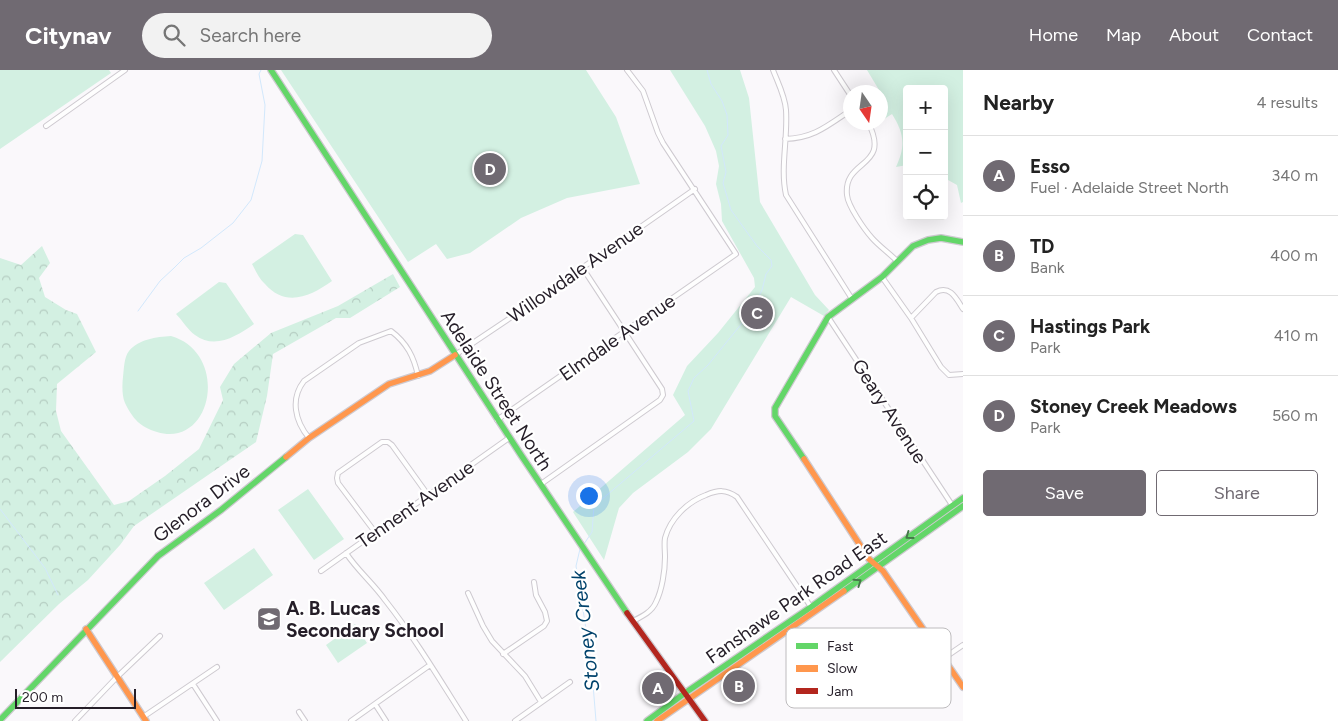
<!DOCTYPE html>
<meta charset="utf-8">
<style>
:root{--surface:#fff;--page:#f2f2f2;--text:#222;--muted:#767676;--line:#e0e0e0;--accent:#706a72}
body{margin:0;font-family:Figtree,sans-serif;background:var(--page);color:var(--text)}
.controls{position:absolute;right:15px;top:15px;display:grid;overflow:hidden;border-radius:5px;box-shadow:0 5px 20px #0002}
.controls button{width:45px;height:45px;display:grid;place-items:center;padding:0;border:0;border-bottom:1px solid var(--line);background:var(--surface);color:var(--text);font:25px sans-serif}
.compass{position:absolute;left:843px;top:15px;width:45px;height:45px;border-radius:50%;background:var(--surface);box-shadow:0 5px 20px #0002;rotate:167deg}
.scale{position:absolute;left:15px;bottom:12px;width:121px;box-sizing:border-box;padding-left:5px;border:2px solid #251e28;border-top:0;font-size:14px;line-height:18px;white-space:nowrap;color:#251e28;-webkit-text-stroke:4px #fff;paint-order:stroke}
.you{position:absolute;left:588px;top:425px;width:18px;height:18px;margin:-12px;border:4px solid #fff;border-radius:50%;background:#1a73e8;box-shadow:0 0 0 8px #1a73e833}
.badge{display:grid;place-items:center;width:32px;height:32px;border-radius:50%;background:var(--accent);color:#fff;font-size:16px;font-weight:700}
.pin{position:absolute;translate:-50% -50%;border:2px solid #fff;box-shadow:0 1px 5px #0006}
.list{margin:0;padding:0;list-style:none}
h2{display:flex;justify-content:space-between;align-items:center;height:65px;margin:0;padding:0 20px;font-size:21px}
h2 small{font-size:16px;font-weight:400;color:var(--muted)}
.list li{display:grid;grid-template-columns:32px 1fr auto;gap:15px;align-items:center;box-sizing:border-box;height:80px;padding:0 20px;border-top:1px solid var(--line)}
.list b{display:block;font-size:19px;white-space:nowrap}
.list p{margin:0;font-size:16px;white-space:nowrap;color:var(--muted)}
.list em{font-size:16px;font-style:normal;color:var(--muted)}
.actions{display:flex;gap:10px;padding:15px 20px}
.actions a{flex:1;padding:11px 0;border:1px solid var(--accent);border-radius:5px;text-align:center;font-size:18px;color:var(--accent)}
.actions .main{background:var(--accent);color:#fff}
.icon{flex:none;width:28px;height:28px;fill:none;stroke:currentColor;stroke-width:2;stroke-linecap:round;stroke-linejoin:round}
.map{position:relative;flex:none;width:963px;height:651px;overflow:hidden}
header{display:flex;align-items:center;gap:30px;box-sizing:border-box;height:70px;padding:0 25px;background:var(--accent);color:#fff}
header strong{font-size:24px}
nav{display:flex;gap:28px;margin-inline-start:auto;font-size:18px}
.search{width:350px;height:45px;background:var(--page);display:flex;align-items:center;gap:12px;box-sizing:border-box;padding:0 18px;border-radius:28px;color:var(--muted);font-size:19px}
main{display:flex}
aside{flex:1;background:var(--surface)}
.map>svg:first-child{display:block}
</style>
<header>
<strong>Citynav</strong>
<div class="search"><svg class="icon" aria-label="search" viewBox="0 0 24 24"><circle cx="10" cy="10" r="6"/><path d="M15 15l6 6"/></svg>Search here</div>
<nav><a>Home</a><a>Map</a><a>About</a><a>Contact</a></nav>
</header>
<main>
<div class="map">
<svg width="963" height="651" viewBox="0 0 963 651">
<defs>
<pattern id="forest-crowns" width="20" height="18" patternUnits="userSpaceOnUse" patternTransform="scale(1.25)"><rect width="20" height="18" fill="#d3f0e2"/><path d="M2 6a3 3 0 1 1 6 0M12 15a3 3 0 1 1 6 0" fill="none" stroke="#b5cdc2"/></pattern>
</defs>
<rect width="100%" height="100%" fill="#faf8fb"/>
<path fill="url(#forest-crowns)" d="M42,176L50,193L39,208L45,227L66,240L77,244L96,282L57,314L56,341L61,361L114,435L129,431L165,406L199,379L223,330L220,317L234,294L271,263L338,236L393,204L400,217L350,248H336L273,284L267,326L256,372L134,456L120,475L88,510L59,534L0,592V188L21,195Z"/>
<path fill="#d3f0e2" d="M0,0H109L111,3L0,79Z
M281,0H586L616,47L640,114L567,128L521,148L470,183L447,189L436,174L408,192Z
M670,0H740L749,28L760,132L815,225L829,240L824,246L791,227L711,359L688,382L633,423L619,438L604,490L573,442L685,345L673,325L687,296L718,263L755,217L754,208L722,151L721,134L716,114L719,96L716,81L705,56Z
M867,0H963V132L961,133L957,115L948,110L944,96V19H907V95L896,97C906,76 904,63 892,44L881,51V34L885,30Z
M295,164L303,165L332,211C311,226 286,238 265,214C259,209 256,201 252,194Z
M219,212L226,213L254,254C237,266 215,280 195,265C188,260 182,250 176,244Z
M171,266C230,283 213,379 157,362C140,357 133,349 125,333C122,326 122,315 123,307C124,299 124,287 129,281C139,269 156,267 171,266Z
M308,419L344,469L314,490L278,440Z
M254,478L273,505L224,540L204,513Z
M355,554L367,573L338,593L326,575Z"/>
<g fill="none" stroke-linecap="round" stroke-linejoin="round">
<path stroke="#d2e8fc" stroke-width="1" d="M138,241L160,211L174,198L184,188L201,178L233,153L251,130L262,91L265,35L259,4L261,0
M0,439L45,498L58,525
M584,474L592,462L594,436L694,351L688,321L694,308L708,295L751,242L762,220L766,204L772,196L771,190L757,176L731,140L723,113L726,102L721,76L728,65L727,45L722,31L711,14L707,0
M580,479L576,496L591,590L596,651"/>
<defs>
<path id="street" d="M773,0C778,13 785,26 786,40C788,69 780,98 786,125L852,229
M834,0L851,26
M868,52C892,99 843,88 847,125C848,136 864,159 872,168C879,176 889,183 897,191
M46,56L125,0
M785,69C814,68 827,56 851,40
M882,207L911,248L941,297L949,305L963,304
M828,247L952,435
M911,248L936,222C950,215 956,228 963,239
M455,285L519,242L695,119
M497,350L736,184L663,73L658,63L643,21L627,0
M309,368C295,351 290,329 304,311L359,273L391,261C407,273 414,287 418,306
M541,414L660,330L663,325L662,319L582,197
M375,462L338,413L337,408L338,403L382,372H388L392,375L428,425
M346,483C357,500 373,513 385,530C415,568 440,610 466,651
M321,501L509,368
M468,523L483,556L492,571L525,606L541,632
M633,551C641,547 652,542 656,532C662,520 665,501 665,487C665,481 664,474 665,468C670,449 687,432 706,425C718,420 726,419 737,427L811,537
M503,584L544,556L547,551L545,542L536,525L534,512
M944,588L963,575
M193,614L217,651
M375,634L386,651
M299,642L305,651
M143,647L217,597
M75,651L117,607L160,566
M351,651L430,595
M515,651L570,612"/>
<path id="fast" d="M271,0L521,385L627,543
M804,389L775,346V338L828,247L882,207L913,176L928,170L941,168L963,172
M844,521L963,436
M0,650L158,486L221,440L286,387
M647,651L685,623L811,537L963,428"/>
<path id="slow" d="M286,387L309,368L389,314L430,301L455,285
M804,389L869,489L883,501L963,617
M86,559L146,651
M657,651L844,521"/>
<path id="jam" d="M627,543L705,651"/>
</defs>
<use href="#street" stroke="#cecad0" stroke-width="6"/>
<use href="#fast" stroke="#cecad0" stroke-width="8"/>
<use href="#slow" stroke="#cecad0" stroke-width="8"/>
<use href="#jam" stroke="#cecad0" stroke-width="8"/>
<use href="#street" stroke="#fefefe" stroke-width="4"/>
<use href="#fast" stroke="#63d668" stroke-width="5.5"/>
<use href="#slow" stroke="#ff974d" stroke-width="5.5"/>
<use href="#jam" stroke="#b3261e" stroke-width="5.5"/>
</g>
<defs><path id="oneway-chevron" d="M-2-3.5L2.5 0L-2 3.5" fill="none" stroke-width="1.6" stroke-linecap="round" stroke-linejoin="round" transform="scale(1.25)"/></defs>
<g stroke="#447a48">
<use href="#oneway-chevron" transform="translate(909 466) rotate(144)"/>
<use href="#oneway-chevron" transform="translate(858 512) rotate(-35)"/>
</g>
<defs>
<symbol id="school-square" viewBox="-11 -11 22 22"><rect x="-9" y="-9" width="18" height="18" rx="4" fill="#706a72" stroke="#fff"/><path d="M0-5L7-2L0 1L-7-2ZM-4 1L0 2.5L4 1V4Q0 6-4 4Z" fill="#fff"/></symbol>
</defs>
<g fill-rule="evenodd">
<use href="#school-square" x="255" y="535" width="28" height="28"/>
</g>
<g text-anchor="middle" stroke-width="4.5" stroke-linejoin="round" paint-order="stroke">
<g font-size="19" fill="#251e28" stroke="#fff">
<text transform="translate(575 202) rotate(-35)" y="7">Willowdale Avenue</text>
<text transform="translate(617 267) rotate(-35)" y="7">Elmdale Avenue</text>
<text transform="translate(497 320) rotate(57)" y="7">Adelaide Street North</text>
<text transform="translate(890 341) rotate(57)" y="7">Geary Avenue</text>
<text transform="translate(201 433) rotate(-37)" y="7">Glenora Drive</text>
<text transform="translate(415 434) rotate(-35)" y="7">Tennent Avenue</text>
<text transform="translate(796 527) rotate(-35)" y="7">Fanshawe Park Road East</text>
</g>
<g font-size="19" font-weight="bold" fill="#251e28" stroke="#fff" text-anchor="start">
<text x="286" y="545">A. B. Lucas<tspan x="286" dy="22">Secondary School</tspan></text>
</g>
<g font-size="20" font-style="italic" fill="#00426b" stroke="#fff">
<text transform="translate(585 561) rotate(-97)" y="7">Stoney Creek</text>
</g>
</g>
<rect x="786" y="558" width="165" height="80" rx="8" fill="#fff" stroke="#bebcbe" stroke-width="1"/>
<rect x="796" y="573" width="22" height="6" fill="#63d668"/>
<rect x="796" y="595" width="22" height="7" fill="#ff974d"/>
<rect x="796" y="618" width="22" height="6" fill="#b3261e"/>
<g font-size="14" fill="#251e28">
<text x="827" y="581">Fast</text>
<text x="827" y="603">Slow</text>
<text x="827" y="626">Jam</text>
</g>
</svg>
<div class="controls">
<button>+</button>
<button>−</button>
<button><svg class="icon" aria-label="locate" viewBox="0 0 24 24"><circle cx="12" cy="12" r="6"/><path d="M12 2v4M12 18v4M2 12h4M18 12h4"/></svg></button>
</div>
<svg class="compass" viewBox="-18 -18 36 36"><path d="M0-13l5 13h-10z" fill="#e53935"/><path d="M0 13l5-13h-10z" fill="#767676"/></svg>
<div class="scale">200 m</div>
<div class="you"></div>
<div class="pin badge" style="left:658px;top:618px">A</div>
<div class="pin badge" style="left:739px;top:616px">B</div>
<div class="pin badge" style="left:757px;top:243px">C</div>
<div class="pin badge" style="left:490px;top:99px">D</div>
</div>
<aside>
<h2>Nearby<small>4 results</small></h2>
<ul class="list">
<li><span class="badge">A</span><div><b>Esso</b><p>Fuel · Adelaide Street North</p></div><em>340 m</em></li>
<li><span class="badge">B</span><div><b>TD</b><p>Bank</p></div><em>400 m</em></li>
<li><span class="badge">C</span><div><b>Hastings Park</b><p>Park</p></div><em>410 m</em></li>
<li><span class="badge">D</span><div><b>Stoney Creek Meadows</b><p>Park</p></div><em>560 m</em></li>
</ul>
<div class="actions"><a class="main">Save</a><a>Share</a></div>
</aside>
</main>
